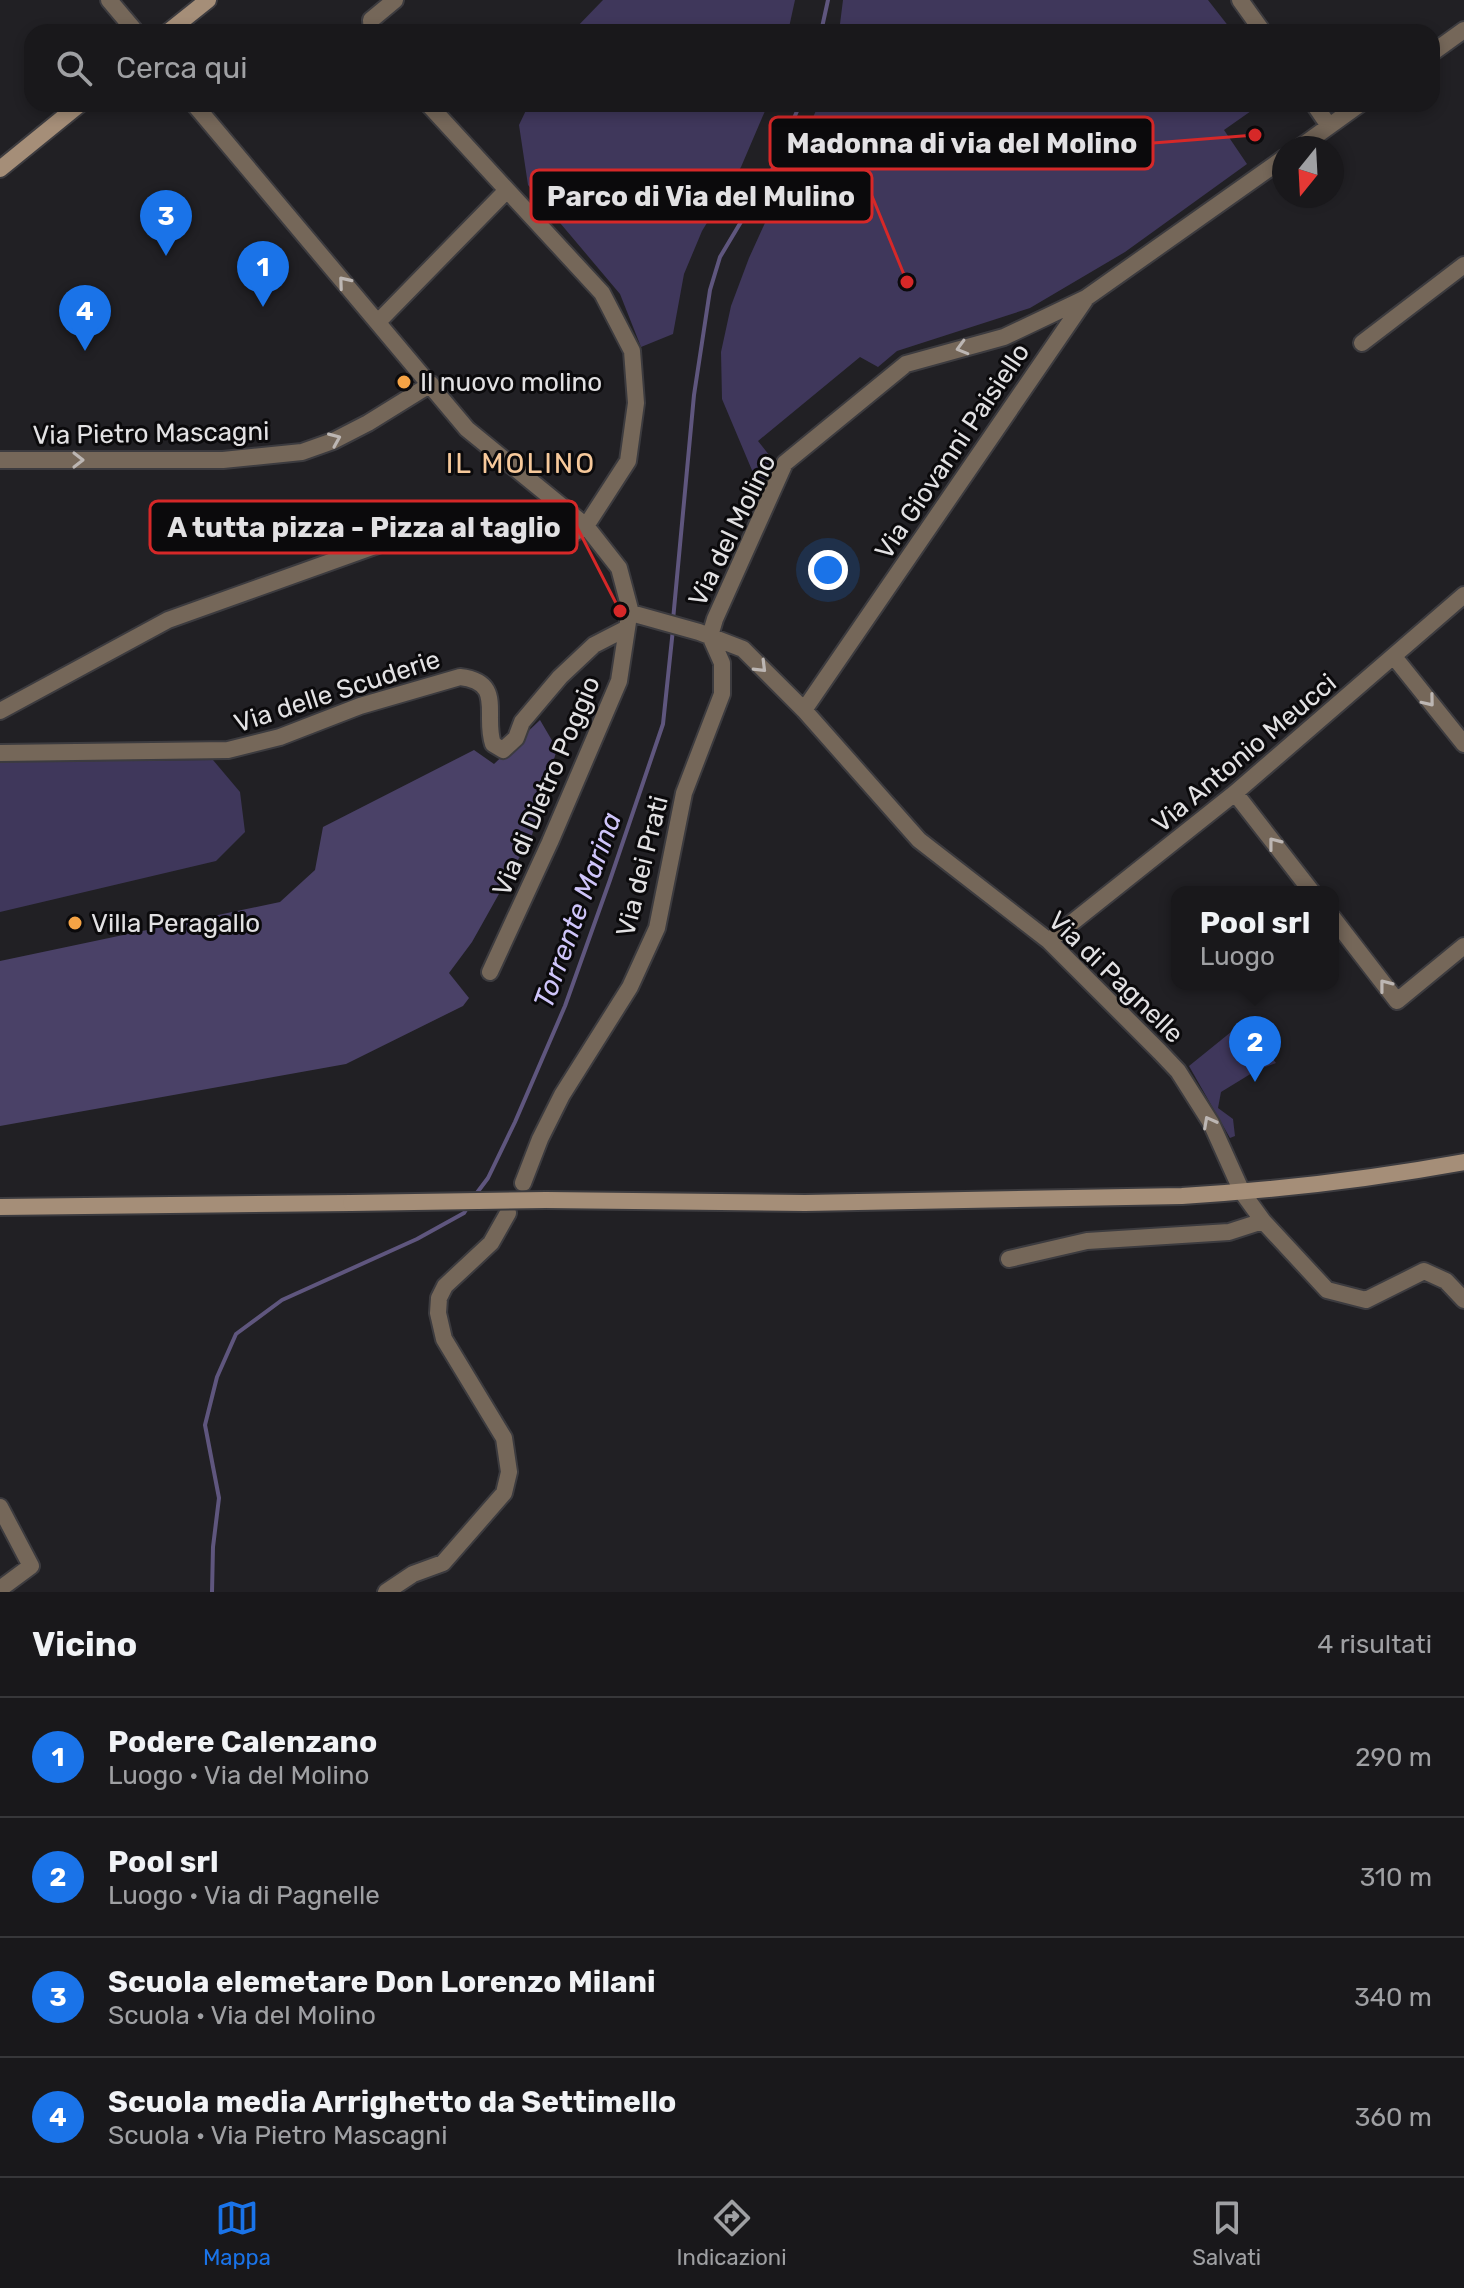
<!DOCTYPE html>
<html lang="it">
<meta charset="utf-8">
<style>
:root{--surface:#19181b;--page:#262528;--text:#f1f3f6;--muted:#9fa0a3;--line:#37373a;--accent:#1a73e8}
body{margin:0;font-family:Rubik,sans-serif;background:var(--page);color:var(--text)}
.compass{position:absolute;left:1272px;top:136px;width:72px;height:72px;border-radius:50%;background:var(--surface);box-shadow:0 4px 12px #0003;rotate:198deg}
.you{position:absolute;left:828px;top:570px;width:28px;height:28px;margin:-20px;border:6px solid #fff;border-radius:50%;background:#1a73e8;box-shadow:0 0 0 12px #1a73e833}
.badge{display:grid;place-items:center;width:52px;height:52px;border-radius:50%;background:var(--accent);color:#fff;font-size:26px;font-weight:700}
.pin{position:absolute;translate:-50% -66px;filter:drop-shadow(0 2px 4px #0008)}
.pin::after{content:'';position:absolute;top:42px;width:28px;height:24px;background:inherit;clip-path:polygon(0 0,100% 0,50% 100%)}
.popup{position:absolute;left:1171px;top:886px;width:168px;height:104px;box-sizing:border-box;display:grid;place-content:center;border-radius:16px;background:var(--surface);filter:drop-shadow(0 2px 6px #0005);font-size:26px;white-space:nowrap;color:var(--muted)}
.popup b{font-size:30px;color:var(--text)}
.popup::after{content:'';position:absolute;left:50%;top:100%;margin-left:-16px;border:16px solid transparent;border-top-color:var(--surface)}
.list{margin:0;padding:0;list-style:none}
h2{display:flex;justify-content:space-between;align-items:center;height:104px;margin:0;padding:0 32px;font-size:34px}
h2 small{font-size:26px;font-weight:400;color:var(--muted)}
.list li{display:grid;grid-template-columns:52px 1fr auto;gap:24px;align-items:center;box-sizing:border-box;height:120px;padding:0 32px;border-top:2px solid var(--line)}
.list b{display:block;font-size:30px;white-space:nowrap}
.list p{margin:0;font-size:26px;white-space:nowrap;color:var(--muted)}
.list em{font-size:26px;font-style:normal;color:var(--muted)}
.icon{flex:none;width:44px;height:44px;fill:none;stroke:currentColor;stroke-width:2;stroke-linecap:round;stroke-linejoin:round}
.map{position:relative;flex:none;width:1464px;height:1592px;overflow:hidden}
.search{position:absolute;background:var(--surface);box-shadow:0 4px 12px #0003;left:24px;right:24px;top:24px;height:88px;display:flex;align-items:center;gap:20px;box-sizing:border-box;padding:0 28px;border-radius:24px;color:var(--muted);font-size:30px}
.sheet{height:584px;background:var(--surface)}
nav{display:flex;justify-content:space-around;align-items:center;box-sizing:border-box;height:112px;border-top:2px solid var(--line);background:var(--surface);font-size:22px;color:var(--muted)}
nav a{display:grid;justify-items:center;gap:4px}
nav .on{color:var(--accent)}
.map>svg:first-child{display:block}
</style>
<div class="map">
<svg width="1464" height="1592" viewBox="0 0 1464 1592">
<rect width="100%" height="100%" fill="#212024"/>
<path fill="#3f375b" d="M603,0H795L788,32H572Z
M843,0H1208L1233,32H839Z
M529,104H768L741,167L702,231L684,274L673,334L641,347L620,294L528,185L519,125Z
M819,104H1261L1224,130L1247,164L1125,252L1030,308L897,351L878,367L860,357L758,441L773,460L757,499L754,475L722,399L721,352L731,306L749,258Z
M213,760L240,792L245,832L216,861L0,912V762Z
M1231,1032L1253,1062L1266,1050L1276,1063L1257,1070L1221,1092L1218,1108L1233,1119L1235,1136L1230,1138L1189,1066Z"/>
<path fill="#4a4167" d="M540,720L557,749L532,835L472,942L449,973L469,998L463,1006L346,1064L0,1126V961L280,902L315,870L323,827L474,750L494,764Z"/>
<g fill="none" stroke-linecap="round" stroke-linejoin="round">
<path stroke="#5f567e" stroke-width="4" d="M821,32L828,0
M673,620L694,395L710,290L720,257L772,170L800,104
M476,1194L488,1178L515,1122L565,1006L610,880L663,724L673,629
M212,1592L213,1547L219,1498L205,1425L217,1377L236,1334L282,1300L417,1239L464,1213L469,1205"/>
<defs>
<path id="street" d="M109,0L136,32
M1240,0L1263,32
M372,32L371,20L395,0
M1432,53L1464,30
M194,104L467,429L586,526L619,568L631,613
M428,104L507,190
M1314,104L1329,126
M1299,148L1360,104
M1362,343L1464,265
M0,460H223L302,452L333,441L368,423L431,384
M631,613L699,632L743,649L804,710L919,840L1049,941L1160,1052L1178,1071L1211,1123L1242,1192L1263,1221L1327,1290L1366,1300L1424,1271L1446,1281L1464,1300
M710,636L715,619L785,463L906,364L1004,337L1086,298L1284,158
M1395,658L1464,744
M804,710L1085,300
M0,711L168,620L386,542L572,534L586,526L628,461L636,403L632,351L602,293L507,190L378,322
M0,753L228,750L280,737L360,706L460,677C505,682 483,715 493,744L503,750L516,738L522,722L560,677L594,645L627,628
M1235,793L1312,892
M1333,918L1397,1001L1464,946
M1049,941L1235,793L1464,595
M490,972L550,842L619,681L628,622
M523,1183L540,1139L562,1095L630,987L657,928L684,793L722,694V663L710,636
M1009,1259L1087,1241L1229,1232L1263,1221
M0,1507L31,1566L0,1589
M386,1592L413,1574L443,1563L504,1493L509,1472L504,1438L444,1339L438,1313L439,1298L445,1286L491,1243L508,1213"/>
<path id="secondary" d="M168,32L208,0
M0,169L80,104
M546,1200L805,1203L1182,1196C1277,1190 1371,1179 1464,1162
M0,1207L351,1203"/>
</defs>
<use href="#street" stroke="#3c3b3f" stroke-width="20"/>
<use href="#secondary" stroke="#3c3b3f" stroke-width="20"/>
<use href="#street" stroke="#756759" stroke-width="16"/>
<use href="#secondary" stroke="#a58e78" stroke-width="16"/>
<defs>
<path id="secondary-bridge" d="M351,1203L546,1200"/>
</defs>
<use href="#secondary-bridge" stroke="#3c3b3f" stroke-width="20" stroke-linecap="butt"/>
<use href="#secondary-bridge" stroke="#a58e78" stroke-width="16"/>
</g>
<defs><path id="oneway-chevron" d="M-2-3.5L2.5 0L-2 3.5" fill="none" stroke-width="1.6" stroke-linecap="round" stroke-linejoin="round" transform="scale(2)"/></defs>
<g stroke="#bcb6b3">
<use href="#oneway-chevron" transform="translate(344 282) rotate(-130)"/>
<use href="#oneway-chevron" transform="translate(962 348) rotate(164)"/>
<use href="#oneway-chevron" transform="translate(335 439) rotate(-23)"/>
<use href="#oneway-chevron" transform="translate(78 460)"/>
<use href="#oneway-chevron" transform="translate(761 667) rotate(45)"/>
<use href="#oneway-chevron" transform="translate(1429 701) rotate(51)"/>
<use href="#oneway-chevron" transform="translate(1274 843) rotate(-128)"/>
<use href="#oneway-chevron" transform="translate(1385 985) rotate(-128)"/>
<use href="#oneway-chevron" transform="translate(1209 1122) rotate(-118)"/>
</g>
<g fill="#f5a345" stroke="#0b0a0c" stroke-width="3">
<circle cx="404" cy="382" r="8"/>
<circle cx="75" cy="923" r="8"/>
</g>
<g text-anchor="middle" stroke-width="6" stroke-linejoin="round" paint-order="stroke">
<g font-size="26" fill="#e2e1e3" stroke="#0b0a0c" text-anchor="start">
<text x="420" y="391">Il nuovo molino</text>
<text x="91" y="932">Villa Peragallo</text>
</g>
<g font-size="26" fill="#e2e1e3" stroke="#0b0a0c">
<text transform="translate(151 433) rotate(-1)" y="9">Via Pietro Mascagni</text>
<text transform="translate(952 451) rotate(-56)" y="9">Via Giovanni Paisiello</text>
<text transform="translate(732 530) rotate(-64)" y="9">Via del Molino</text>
<text transform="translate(337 691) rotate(-18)" y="9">Via delle Scuderie</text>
<text transform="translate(1244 753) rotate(-40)" y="9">Via Antonio Meucci</text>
<text transform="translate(546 786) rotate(-67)" y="9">Via di Dietro Poggio</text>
<text transform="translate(642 866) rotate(-76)" y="9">Via dei Prati</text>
<text transform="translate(1116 977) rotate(44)" y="9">Via di Pagnelle</text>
</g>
<g font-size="28" letter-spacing="2" fill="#f7c99b" stroke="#0b0a0c">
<text x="521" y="473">IL MOLINO</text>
</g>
<g font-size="28" font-style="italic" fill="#cfc5fa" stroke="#0b0a0c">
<text transform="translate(577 910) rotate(-70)" y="10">Torrente Marina</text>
</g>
</g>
<path fill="none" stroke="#d62828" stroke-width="3" d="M1255 135L1153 143M907 282L872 196M620 611L577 527"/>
<g fill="#d62828" stroke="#0b0a0c" stroke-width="3">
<circle cx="1255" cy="135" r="8"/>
<circle cx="907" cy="282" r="8"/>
<circle cx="620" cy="611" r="8"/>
</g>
<g fill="#0b0a0c" stroke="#d62828" stroke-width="3">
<rect x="770" y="117" width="383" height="52" rx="8"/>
<rect x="531" y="170" width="341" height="52" rx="8"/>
<rect x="150" y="501" width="427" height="52" rx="8"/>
</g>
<g font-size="28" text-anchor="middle" font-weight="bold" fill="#e2e1e3">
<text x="962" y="153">Madonna di via del Molino</text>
<text x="701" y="206">Parco di Via del Mulino</text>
<text x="364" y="537">A tutta pizza - Pizza al taglio</text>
</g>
</svg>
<svg class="compass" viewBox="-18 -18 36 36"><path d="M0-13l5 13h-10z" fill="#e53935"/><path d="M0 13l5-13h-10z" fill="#9fa0a3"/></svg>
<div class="you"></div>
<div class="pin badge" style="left:263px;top:307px">1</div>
<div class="pin badge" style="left:1255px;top:1082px">2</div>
<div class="popup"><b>Pool srl</b>Luogo</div>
<div class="pin badge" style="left:166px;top:256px">3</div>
<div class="pin badge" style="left:85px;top:351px">4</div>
<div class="search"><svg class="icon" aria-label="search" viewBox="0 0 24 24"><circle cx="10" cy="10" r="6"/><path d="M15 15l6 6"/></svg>Cerca qui</div>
</div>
<section class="sheet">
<h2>Vicino<small>4 risultati</small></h2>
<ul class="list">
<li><span class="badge">1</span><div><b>Podere Calenzano</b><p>Luogo · Via del Molino</p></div><em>290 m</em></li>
<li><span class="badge">2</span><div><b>Pool srl</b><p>Luogo · Via di Pagnelle</p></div><em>310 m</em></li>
<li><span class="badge">3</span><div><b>Scuola elemetare Don Lorenzo Milani</b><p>Scuola · Via del Molino</p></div><em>340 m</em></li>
<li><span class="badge">4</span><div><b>Scuola media Arrighetto da Settimello</b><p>Scuola · Via Pietro Mascagni</p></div><em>360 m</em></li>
</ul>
</section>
<nav>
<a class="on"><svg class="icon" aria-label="map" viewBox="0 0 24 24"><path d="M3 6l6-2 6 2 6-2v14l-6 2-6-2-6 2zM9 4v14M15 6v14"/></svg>Mappa</a>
<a><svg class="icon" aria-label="directions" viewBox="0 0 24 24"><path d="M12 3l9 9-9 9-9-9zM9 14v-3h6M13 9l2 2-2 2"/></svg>Indicazioni</a>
<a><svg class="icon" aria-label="saved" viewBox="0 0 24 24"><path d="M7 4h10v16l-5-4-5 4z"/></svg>Salvati</a>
</nav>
